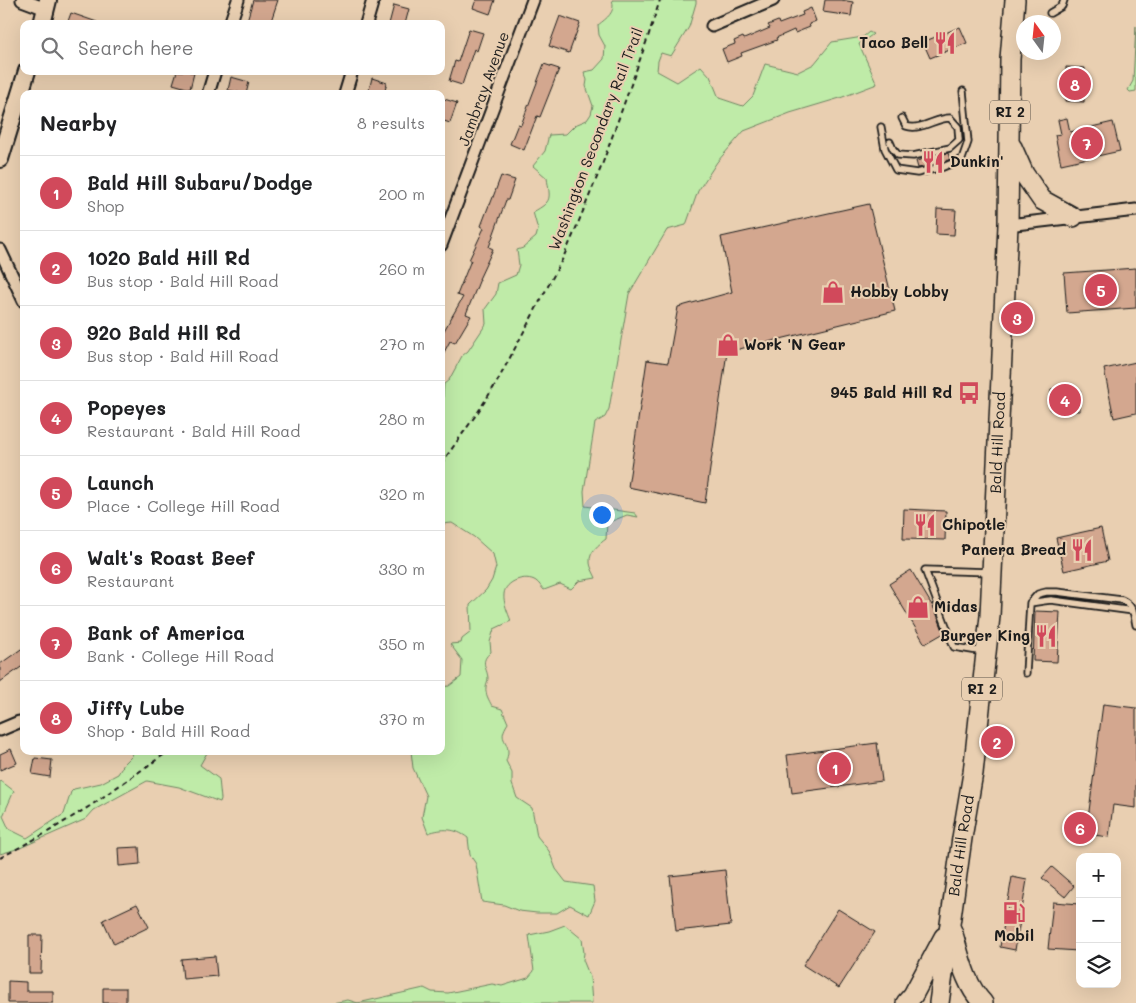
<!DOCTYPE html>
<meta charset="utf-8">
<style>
:root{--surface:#fff;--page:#f2f2f2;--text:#202124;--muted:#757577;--line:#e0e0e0;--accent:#d1495b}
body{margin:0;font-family:Mali,sans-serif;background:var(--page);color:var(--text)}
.controls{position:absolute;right:15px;bottom:15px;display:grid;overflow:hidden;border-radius:10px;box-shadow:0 5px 20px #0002}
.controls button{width:45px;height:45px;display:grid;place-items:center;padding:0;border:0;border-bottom:1px solid var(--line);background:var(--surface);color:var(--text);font:25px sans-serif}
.compass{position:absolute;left:1016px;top:15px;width:45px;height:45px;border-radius:50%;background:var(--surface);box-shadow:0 5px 20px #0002;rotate:345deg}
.you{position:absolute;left:601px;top:514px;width:18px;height:18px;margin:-12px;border:4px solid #fff;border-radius:50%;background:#1a73e8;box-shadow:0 0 0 8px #1a73e833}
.badge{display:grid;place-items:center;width:32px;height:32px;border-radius:50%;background:var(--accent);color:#fff;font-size:16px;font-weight:700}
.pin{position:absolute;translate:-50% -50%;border:2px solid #fff;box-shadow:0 1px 5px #0006}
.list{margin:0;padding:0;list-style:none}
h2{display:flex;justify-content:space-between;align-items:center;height:65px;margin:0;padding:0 20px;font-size:21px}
h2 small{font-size:16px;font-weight:400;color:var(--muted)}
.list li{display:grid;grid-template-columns:32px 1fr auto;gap:15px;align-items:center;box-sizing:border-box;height:75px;padding:0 20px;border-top:1px solid var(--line)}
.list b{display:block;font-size:19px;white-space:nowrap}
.list p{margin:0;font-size:16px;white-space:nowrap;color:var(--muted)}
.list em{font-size:16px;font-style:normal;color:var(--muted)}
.icon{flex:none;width:28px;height:28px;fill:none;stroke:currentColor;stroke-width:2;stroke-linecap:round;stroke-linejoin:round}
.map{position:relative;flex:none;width:1136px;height:1003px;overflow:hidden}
.search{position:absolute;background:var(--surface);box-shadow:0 5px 20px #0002;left:20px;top:20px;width:425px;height:55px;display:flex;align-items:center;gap:12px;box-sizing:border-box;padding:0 18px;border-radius:10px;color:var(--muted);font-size:19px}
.panel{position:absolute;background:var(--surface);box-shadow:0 5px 20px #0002;left:20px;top:90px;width:425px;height:665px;border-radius:10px}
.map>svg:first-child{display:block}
</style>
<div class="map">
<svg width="1136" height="1003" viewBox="0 0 1136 1003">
<rect width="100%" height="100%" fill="#e9cfb1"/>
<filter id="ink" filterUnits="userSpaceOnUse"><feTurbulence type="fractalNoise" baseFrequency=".02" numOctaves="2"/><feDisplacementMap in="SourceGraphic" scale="10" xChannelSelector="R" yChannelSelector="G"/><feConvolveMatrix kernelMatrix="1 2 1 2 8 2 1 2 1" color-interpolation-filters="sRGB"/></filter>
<g filter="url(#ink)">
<path fill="#bfeba8" stroke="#6e8462" d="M612,0H696V3L689,27L671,56L661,53L658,61L657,71L677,82L701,66L710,76L719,98L743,106L753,96L765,64L798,72L814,64L832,42L863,37L869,32L873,34L872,35L859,44L877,84L840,98L790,113L744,131L717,162L698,191L686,225L667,230L629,294L609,409L605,417L595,423L584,491L585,506L635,513L638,517L627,515L607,523L606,539C599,544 589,552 590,562C590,567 594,573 596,578L579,581L571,589L560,584L544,590C542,588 539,583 536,581C526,574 505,581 504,594C503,602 508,613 511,621L494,629L490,642L491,652C479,662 487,667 488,678C488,681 486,684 486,687C485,694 489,700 492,706L502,709L508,723C497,740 508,739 508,752C508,755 507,758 506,761L512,773V784L517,798L532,808L537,836L549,851L556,869L566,882L593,886L595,901L589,915L570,905L557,913H537L519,911L504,905L482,902L476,864L470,855L468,838C455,828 443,828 428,833L422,817L426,796L413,768L411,751H441V687L449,686L461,677L462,660L450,644L461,643L462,639L471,632L470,605L486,590L492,580L496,567L493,554L474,537L452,523L441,524V399L443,397L444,384L449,380L462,356L468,351L486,324L485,309L496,294L498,283L516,275L519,265L517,250L523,248L536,237L538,230L533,212C553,201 550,199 547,178L533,166L545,151L549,135L566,134L575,125L587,120L591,114L593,106L586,86L587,80L584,72L594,70L604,59L605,46L599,35L598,25C607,18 616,12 612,0Z
M1136,26V91L1130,92L1128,90L1133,81Z
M133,751H208L200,765L219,779L221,799L220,802L179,787L147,781L94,810L86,819L20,848L0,854V782L1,781L14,791L3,816L9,829L27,838L64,814L71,792L74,789L101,783L118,774L124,764L132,756Z
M565,925L582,939L584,953L583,960L590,977L592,1003H332L348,1000L358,1003L424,988L432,992L448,993L492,984L502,986L528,978L534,971L529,935L549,931Z"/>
<path fill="#d3a78f" stroke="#1c1c1c" d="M253,0H278L270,24H246Z
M476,0H495L490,14L473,8Z
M825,0H841L853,2L851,16L823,12Z
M394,5L409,9L405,24H389Z
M811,8L816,21L809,24L810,27L795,33L794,30L776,38L777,40L741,53L742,56L727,62L722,49L735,44L734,41L743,37L744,39L770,28L768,25L778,21L779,24L803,15L802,12Z
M71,13L97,22V24H67Z
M560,16L580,23L569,53L549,46Z
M960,27L967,43L930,58L923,42Z
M469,29L483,33L477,51L474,49L462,85L449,81L455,61L458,62Z
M544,64L559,69L540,117L537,116L524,150L510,144L518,124L521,125Z
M1066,67L1085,68L1084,102L1065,101Z
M177,71H187L194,73L190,89L173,84Z
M231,77L249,82L246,94L228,90Z
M372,78L387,83L384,94H368Z
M441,98L457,103L450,123L441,120Z
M1067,118L1070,132L1113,122L1120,151L1061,164L1055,135L1061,134L1058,120Z
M948,153L950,159L942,163L918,168L916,161Z
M501,176L515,180L508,200H506L489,247L493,249L479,279H480L466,314L471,316L455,343L450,341L441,358V336L463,297L457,295L471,260H469L484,228L481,226L489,205H490Z
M869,204L895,311L727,352L705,503L628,487L647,360L668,363L678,307L732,292L721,237Z
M937,209L956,210L954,235L936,234Z
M1136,268V308L1067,313L1064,273Z
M1136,362V413L1114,418L1104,369Z
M1051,389L1080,390V411L1050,410Z
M904,509L946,511L945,540L903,539Z
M1101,528L1108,561L1064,571L1056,538Z
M911,570L936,612L944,633L925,644L889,584Z
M1035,611L1060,612L1057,662L1033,661Z
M24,647V665L0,682V664Z
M1103,704L1136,708V808L1113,805L1109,837L1086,834Z
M877,743L882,781L792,793L787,755Z
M11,749L17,763L0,770V754Z
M35,758L52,760L50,777L32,774Z
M139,847L140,864L119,866L118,848Z
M1052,867L1074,886L1065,897L1042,878Z
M725,870L731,925L676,931L670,876Z
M1012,877L1027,880L1015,950L1000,947Z
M1053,902L1080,904V931L1078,951L1048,949Z
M137,904L149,927L114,944L103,920Z
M838,909L875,932L839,988L803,965Z
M29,935H42L41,973H29Z
M215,956L217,976L183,979L181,959Z
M8,981L26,982V991H53V1003H8Z
M103,988H126V1003H103Z"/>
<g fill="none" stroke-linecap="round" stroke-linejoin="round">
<defs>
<path id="lane" d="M1050,13L1062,6L1064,0
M881,127L885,149L896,170L917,173L943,167L962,159L968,142L963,91
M890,142L893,149L898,155L913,156L950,148L959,140L958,127L950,118C935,118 921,131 906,126L902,118
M1030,603L1043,601L1051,600L1133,611
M984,652L954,647L925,570L990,572
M1026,673L1030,603L1038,594L1046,592H1057L1122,600C1133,605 1134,614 1136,625"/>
<path id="street" d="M22,0L46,9
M230,24L238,0
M366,24L373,0
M712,26L773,0
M208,94L215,71
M345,94L352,71
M1008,225L1136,210
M441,245L533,0
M0,250L24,301
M0,730L19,722H24"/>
<path id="secondary" d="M42,24L48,0
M0,159L27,71"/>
<g id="primary">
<path d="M1012,147L1024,174L1042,200L1073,217"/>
<path d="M952,931C960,956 964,983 983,1003"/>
<path d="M906,1003L913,995L944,937"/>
<path id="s1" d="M939,1003L962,838L973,773L990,616L1008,225L1010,59L1015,0"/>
</g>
</defs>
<use href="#lane" stroke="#1c1c1c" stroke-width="9"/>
<use href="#street" stroke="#1c1c1c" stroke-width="15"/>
<use href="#secondary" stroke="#1c1c1c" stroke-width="20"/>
<use href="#primary" stroke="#1c1c1c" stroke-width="22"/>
<path stroke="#1c1c1c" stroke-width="2" stroke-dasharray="5 4" stroke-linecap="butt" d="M441,464L478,412L497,382L563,258L574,233L602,165L647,40L660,0
M0,858L46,833L90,806L169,751"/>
<use href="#lane" stroke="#e9cfb1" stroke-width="5.5"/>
<use href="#street" stroke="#e9cfb1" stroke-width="11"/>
<use href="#secondary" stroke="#e9cfb1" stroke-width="16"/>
<use href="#primary" stroke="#e9cfb1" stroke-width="19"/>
</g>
</g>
<defs>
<symbol id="restaurant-bare" viewBox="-9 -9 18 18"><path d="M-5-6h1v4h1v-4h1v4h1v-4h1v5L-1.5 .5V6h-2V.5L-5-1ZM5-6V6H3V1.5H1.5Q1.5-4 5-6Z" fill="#d1495b" stroke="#e9cfb1" stroke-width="2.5" paint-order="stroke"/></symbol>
<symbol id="shop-bare" viewBox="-9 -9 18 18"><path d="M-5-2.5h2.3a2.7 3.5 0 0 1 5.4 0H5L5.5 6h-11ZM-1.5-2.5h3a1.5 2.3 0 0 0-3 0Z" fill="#d1495b" stroke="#e9cfb1" stroke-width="2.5" paint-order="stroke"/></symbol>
<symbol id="bus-bare" viewBox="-9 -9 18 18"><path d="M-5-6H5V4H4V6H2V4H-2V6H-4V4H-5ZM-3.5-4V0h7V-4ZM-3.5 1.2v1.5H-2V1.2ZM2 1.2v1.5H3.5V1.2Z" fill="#d1495b" stroke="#e9cfb1" stroke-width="2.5" paint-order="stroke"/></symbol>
<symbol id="fuel-bare" viewBox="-9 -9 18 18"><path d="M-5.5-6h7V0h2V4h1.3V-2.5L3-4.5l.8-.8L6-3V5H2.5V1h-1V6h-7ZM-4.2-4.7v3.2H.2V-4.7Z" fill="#d1495b" stroke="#e9cfb1" stroke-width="2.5" paint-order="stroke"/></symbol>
</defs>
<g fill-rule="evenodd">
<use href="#restaurant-bare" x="929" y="27" width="32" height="32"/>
<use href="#restaurant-bare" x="917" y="146" width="32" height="32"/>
<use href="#shop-bare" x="817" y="276" width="32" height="32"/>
<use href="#shop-bare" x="712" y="329" width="32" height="32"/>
<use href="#bus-bare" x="953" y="377" width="32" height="32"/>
<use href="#restaurant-bare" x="909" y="509" width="32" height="32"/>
<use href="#restaurant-bare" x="1066" y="534" width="32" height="32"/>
<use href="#shop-bare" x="902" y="591" width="32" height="32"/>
<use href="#restaurant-bare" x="1030" y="620" width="32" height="32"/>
<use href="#fuel-bare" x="998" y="897" width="32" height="32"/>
</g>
<g text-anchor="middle" stroke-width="4" stroke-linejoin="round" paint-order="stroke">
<g fill="#e9cfb1" stroke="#5a5249" stroke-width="1">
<rect x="990" y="100.5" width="40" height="23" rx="4"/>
<rect x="962" y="677.5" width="40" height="23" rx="4"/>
</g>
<g font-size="14" font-weight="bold" fill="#1c1c1c">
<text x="1010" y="117">RI 2</text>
<text x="982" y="694">RI 2</text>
</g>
<g font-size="15" font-weight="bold" fill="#1c1c1c" stroke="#e9cfb1" text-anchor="start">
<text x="928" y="48" text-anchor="end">Taco Bell</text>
<text x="950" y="167">Dunkin'</text>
<text x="850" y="297">Hobby Lobby</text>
<text x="744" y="350">Work 'N Gear</text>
<text x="952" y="398" text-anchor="end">945 Bald Hill Rd</text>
<text x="942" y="530">Chipotle</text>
<text x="1066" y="555" text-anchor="end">Panera Bread</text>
<text x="934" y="612">Midas</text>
<text x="1030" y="641" text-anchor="end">Burger King</text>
<text x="1014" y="941" text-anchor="middle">Mobil</text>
</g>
<g font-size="15" fill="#1c1c1c" stroke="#e9cfb1">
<text transform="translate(484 89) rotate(-70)" y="5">Jambray Avenue</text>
<text transform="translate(596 139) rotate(-69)" y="5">Washington Secondary Rail Trail</text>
<text dy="5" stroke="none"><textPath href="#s1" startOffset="564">Bald Hill Road</textPath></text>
<text dy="5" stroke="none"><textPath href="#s1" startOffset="159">Bald Hill Road</textPath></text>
</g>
</g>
</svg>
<div class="controls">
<button>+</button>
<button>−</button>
<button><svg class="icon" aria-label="layers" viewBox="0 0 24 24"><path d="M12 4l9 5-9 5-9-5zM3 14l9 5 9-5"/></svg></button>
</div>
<svg class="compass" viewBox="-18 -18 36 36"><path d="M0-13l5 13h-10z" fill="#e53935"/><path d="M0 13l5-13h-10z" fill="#757577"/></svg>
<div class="you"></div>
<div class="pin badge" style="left:835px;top:768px">1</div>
<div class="pin badge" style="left:997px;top:742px">2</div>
<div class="pin badge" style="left:1017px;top:318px">3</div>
<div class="pin badge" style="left:1065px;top:400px">4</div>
<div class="pin badge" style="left:1101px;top:290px">5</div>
<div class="pin badge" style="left:1080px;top:828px">6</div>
<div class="pin badge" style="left:1087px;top:143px">7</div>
<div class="pin badge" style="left:1075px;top:84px">8</div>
<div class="search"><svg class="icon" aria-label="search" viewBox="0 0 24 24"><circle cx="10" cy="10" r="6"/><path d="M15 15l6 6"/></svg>Search here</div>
<section class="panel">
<h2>Nearby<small>8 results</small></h2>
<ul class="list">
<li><span class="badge">1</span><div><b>Bald Hill Subaru/Dodge</b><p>Shop</p></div><em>200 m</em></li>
<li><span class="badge">2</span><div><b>1020 Bald Hill Rd</b><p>Bus stop · Bald Hill Road</p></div><em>260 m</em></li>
<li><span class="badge">3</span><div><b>920 Bald Hill Rd</b><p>Bus stop · Bald Hill Road</p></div><em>270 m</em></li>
<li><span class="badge">4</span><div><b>Popeyes</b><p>Restaurant · Bald Hill Road</p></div><em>280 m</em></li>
<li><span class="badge">5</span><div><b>Launch</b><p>Place · College Hill Road</p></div><em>320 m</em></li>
<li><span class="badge">6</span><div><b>Walt's Roast Beef</b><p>Restaurant</p></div><em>330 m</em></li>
<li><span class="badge">7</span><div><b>Bank of America</b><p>Bank · College Hill Road</p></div><em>350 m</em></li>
<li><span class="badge">8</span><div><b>Jiffy Lube</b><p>Shop · Bald Hill Road</p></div><em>370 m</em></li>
</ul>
</section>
</div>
